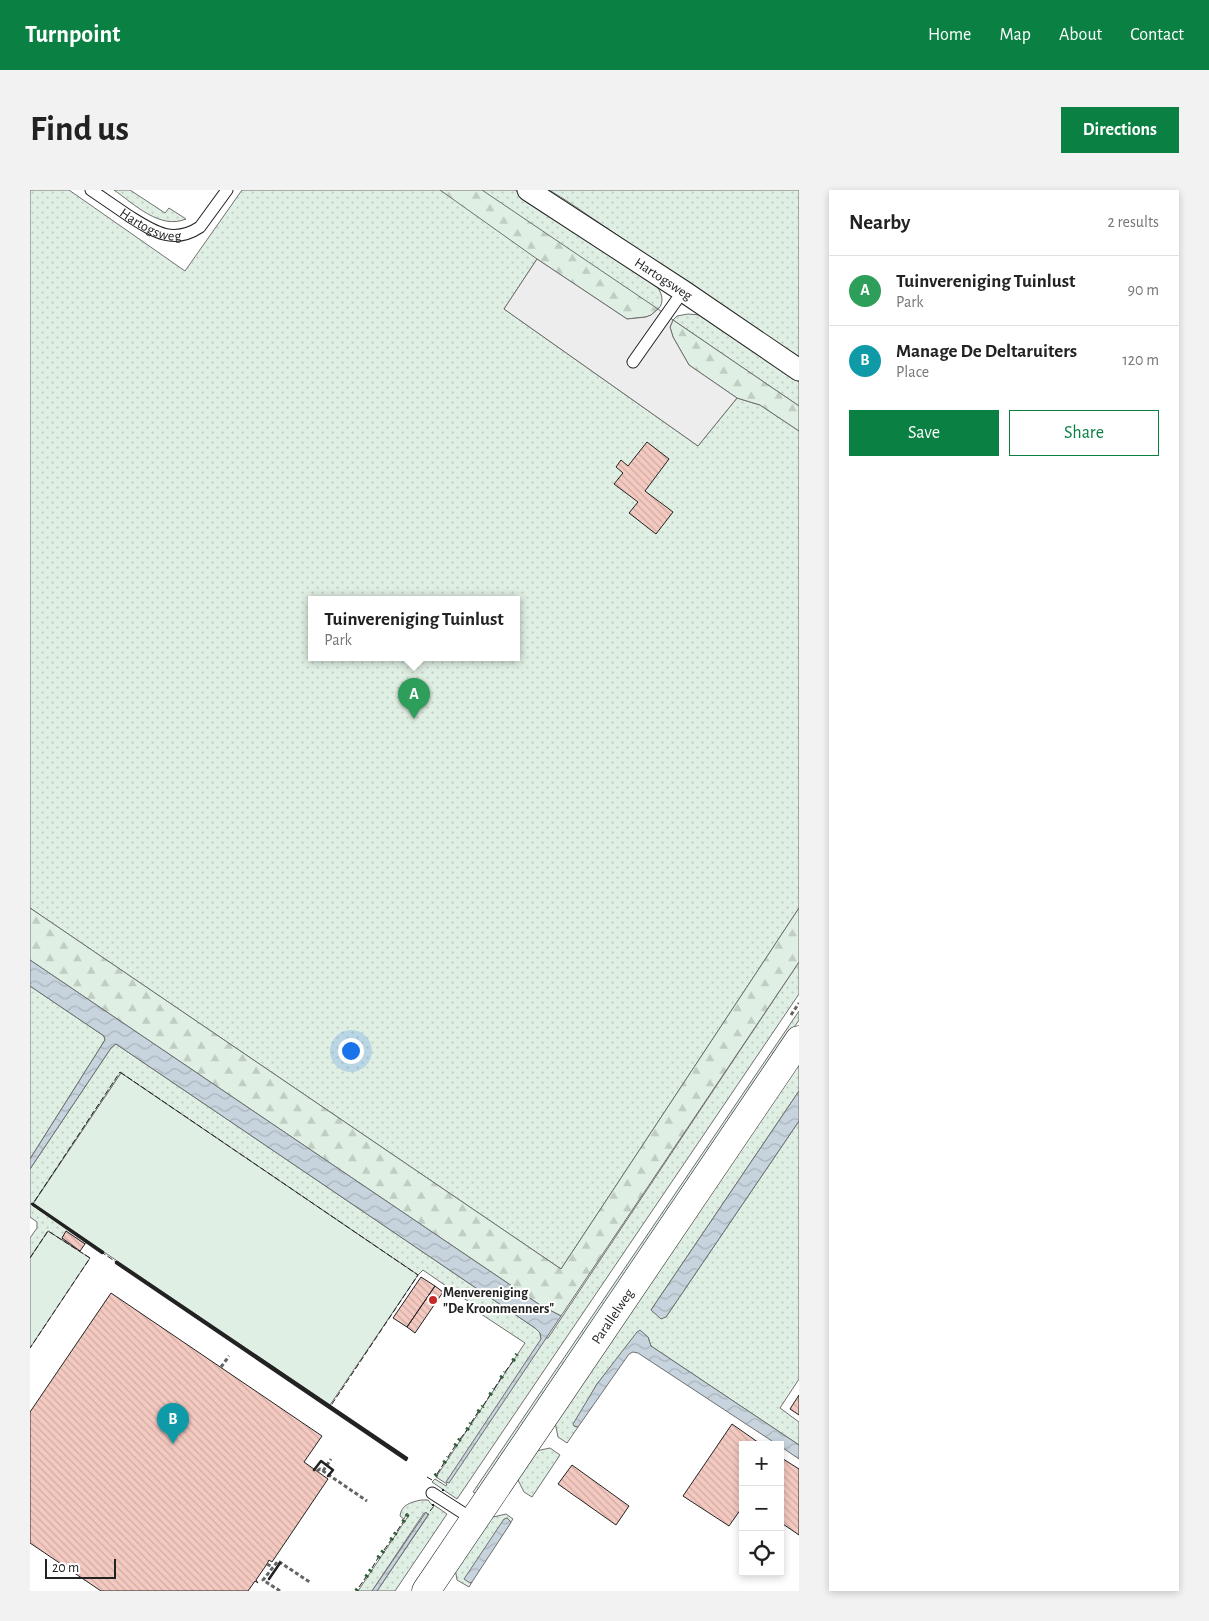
<!DOCTYPE html>
<meta charset="utf-8">
<style>
:root{--surface:#fff;--page:#f2f2f2;--text:#222;--muted:#767676;--line:#e0e0e0;--accent:#0b8043}
body{margin:0;font-family:"Alegreya Sans",sans-serif;background:var(--page);color:var(--text)}
.controls{position:absolute;right:15px;bottom:15px;display:grid;overflow:hidden;border-radius:0px;box-shadow:0 2px 8px #0003}
.controls button{width:45px;height:45px;display:grid;place-items:center;padding:0;border:0;border-bottom:1px solid var(--line);background:var(--surface);color:var(--text);font:25px sans-serif}
.scale{position:absolute;left:15px;bottom:12px;width:71px;box-sizing:border-box;padding-left:5px;border:2px solid #222;border-top:0;font-size:14px;line-height:18px;white-space:nowrap;color:#222;-webkit-text-stroke:4px #fff;paint-order:stroke}
.you{position:absolute;left:320px;top:860px;width:18px;height:18px;margin:-12px;border:4px solid #fff;border-radius:50%;background:#1a73e8;box-shadow:0 0 0 8px #1a73e833}
.badge{display:grid;place-items:center;width:32px;height:32px;border-radius:50%;background:var(--accent);color:#fff;font-size:16px;font-weight:700}
.pin{position:absolute;translate:-50% -41px;filter:drop-shadow(0 1px 2px #0008)}
.pin::after{content:'';position:absolute;top:26px;width:18px;height:15px;background:inherit;clip-path:polygon(0 0,100% 0,50% 100%)}
.popup{position:absolute;left:278px;top:406px;width:212px;height:65px;box-sizing:border-box;display:grid;place-content:center;border-radius:0px;background:var(--surface);filter:drop-shadow(0 1px 4px #0005);font-size:16px;white-space:nowrap;color:var(--muted)}
.popup b{font-size:19px;color:var(--text)}
.popup::after{content:'';position:absolute;left:50%;top:100%;margin-left:-10px;border:10px solid transparent;border-top-color:var(--surface)}
.list{margin:0;padding:0;list-style:none}
h2{display:flex;justify-content:space-between;align-items:center;height:65px;margin:0;padding:0 20px;font-size:21px}
h2 small{font-size:16px;font-weight:400;color:var(--muted)}
.list li{display:grid;grid-template-columns:32px 1fr auto;gap:15px;align-items:center;box-sizing:border-box;height:70px;padding:0 20px;border-top:1px solid var(--line)}
.list b{display:block;font-size:19px;white-space:nowrap}
.list p{margin:0;font-size:16px;white-space:nowrap;color:var(--muted)}
.list em{font-size:16px;font-style:normal;color:var(--muted)}
.actions{display:flex;gap:10px;padding:15px 20px}
.actions a{flex:1;padding:11px 0;border:1px solid var(--accent);border-radius:0px;text-align:center;font-size:18px;color:var(--accent)}
.actions .main{background:var(--accent);color:#fff}
.icon{flex:none;width:28px;height:28px;fill:none;stroke:currentColor;stroke-width:2;stroke-linecap:round;stroke-linejoin:round}
.map{position:relative;flex:none;width:769px;height:1401px;overflow:hidden;border-radius:0px}
header{display:flex;align-items:center;gap:30px;box-sizing:border-box;height:70px;padding:0 25px;background:var(--accent);color:#fff}
header strong{font-size:24px}
nav{display:flex;gap:28px;margin-inline-start:auto;font-size:18px}
.intro{display:flex;align-items:center;justify-content:space-between;box-sizing:border-box;height:120px;padding:0 30px}
h1{margin:0;font-size:35px}
.button{padding:12px 22px;border-radius:0px;background:var(--accent);color:#fff;font-size:18px;font-weight:700}
main{display:flex;gap:30px;padding:0 30px}
aside{flex:1;background:var(--surface);border-radius:0px;box-shadow:0 2px 8px #0003}
.map>svg:first-child{display:block}
</style>
<header>
<strong>Turnpoint</strong>
<nav><a>Home</a><a>Map</a><a>About</a><a>Contact</a></nav>
</header>
<div class="intro"><h1>Find us</h1><a class="button">Directions</a></div>
<main>
<div class="map">
<svg width="769" height="1401" viewBox="0 0 769 1401">
<defs>
<pattern id="grass-dots" width="8" height="8" patternUnits="userSpaceOnUse" patternTransform="scale(1.25)"><rect width="8" height="8" fill="#e0efe3"/><path d="M2 2h.1M6 6h.1" fill="none" stroke="#c0cdc2" stroke-width="1.8" stroke-linecap="round"/></pattern>
<pattern id="forest-firs" width="22" height="20" patternUnits="userSpaceOnUse" patternTransform="scale(1.25)"><rect width="22" height="20" fill="#e0efe3"/><path d="M5 1l3.5 6h-7zM16 11l3.5 6h-7z" fill="#c0cdc2"/></pattern>
<pattern id="water-waves" width="16" height="10" patternUnits="userSpaceOnUse" patternTransform="scale(1.25)"><rect width="16" height="10" fill="#c7d3dd"/><path d="M0 5q4-4 8 0t8 0" fill="none" stroke="#abb5bd"/></pattern>
<pattern id="building-back-hatch" width="6" height="6" patternUnits="userSpaceOnUse" patternTransform="scale(1.25)"><rect width="6" height="6" fill="#f3c9c0"/><path d="M-1 5l2 2M0 0l6 6M5-1l2 2" fill="none" stroke="#d0aca5"/></pattern>
</defs>
<rect width="100%" height="100%" fill="#fff"/>
<path fill="url(#grass-dots)" stroke="#6f6f6f" fill-rule="evenodd" d="M0,0H39L155,81L212,0H485L626,95C644,119 618,129 597,129L507,69L474,119L668,256L707,208L730,215L769,241V718L531,1079L0,718ZM282,410H486V468H282Z
M84,0H100L135,23L139,18L156,29C130,40 104,14 84,0Z
M519,0H769V168L537,11Z
M658,124L670,125L769,192V216L643,130L647,126Z
M769,772V804L427,1309L402,1292L405,1289L416,1296L417,1294L406,1287L495,1153L451,1124L445,1116L393,1080L388,1085L91,883L2,1015L56,1052L55,1054L36,1042L32,1049L50,1062L18,1041L0,1068V1048L7,1038V1032L0,1027V979L81,858L86,854L505,1138L510,1143L511,1149L518,1148Z
M0,796L74,846L75,850L0,969Z
M769,821V830L447,1304L443,1302Z
M769,870V901L621,1120L636,1127L769,931V1189L750,1218L769,1232V1255L621,1156L618,1147L610,1141L567,1194L544,1236L548,1237L537,1253L528,1247L525,1232Z
M520,1258L530,1265L502,1307L494,1302L487,1288L506,1261Z
M391,1310H398L402,1315H404L417,1324L365,1401H347L399,1324L394,1323L342,1401H328L379,1325L377,1323L374,1329L370,1326C371,1315 381,1312 391,1310Z
M476,1324L483,1329L440,1393L442,1392L439,1397L427,1390L425,1378L459,1328Z"/>
<path fill="url(#forest-firs)" stroke="#6f6f6f" d="M410,0H452L628,119L621,125L616,127L597,129L507,69Z
M643,130L769,216V241L730,215L707,208L659,175L643,147L640,137Z
M0,718L531,1079L769,718V772L531,1126L510,1115L0,770Z"/>
<path fill="#e0efe3" stroke="#6f6f6f" d="M91,883L388,1085L300,1215L3,1014Z
M18,1041L60,1068L0,1158V1068Z"/>
<path fill="#ededed" stroke="#6f6f6f" d="M507,69L597,129L616,127L621,125L628,119L643,130L640,137L643,147L659,175L707,208L668,256L474,119Z"/>
<path fill="url(#water-waves)" stroke="#6f6f6f" d="M0,770L510,1115L531,1126L419,1293L416,1292L511,1149L510,1143L505,1138L86,854L81,858L0,979V969L75,850L74,846L0,796Z
M769,901V931L636,1127L631,1129L621,1120Z
M610,1140L618,1147L621,1156L769,1255V1269L750,1256V1255H748L608,1163L603,1162L599,1164L548,1237L544,1236L543,1234L567,1194L607,1142Z
M396,1322L398,1325L347,1401H342Z
M477,1328L481,1332L480,1334L442,1392L440,1393L434,1389L474,1329Z"/>
<path fill="url(#building-back-hatch)" stroke="#222" d="M617,252L639,269L615,301L643,322L626,344L599,323L608,312L584,294L593,283L586,277L591,270L598,276Z
M36,1041L55,1054L50,1061L32,1048Z
M391,1087L405,1096L377,1137L363,1128Z
M405,1096L413,1102L385,1143L377,1137Z
M81,1103L292,1246L274,1272L298,1289L242,1372L239,1370L237,1374L226,1390L228,1393L225,1391L218,1401H71L0,1353V1222Z
M769,1205V1225L760,1219Z
M702,1234L732,1255H713V1316L699,1336L653,1306Z
M750,1267L769,1279V1345L750,1332Z
M542,1275L599,1316L586,1335L528,1294Z"/>
<g fill="none" stroke-linecap="round" stroke-linejoin="round">
<defs>
<g id="lane">
<path id="s1" d="M61,0C74,9 86,17 99,26C123,41 143,55 170,37L197,0"/>
<path d="M603,172L653,101"/>
<path d="M402,1303L444,1330"/>
</g>
<g id="street">
<path id="s2" d="M498,0L653,101L769,180"/>
</g>
<g id="secondary">
<path id="s3" d="M396,1401L769,850"/>
</g>
</defs>
<use href="#lane" stroke="#222" stroke-width="13"/>
<use href="#street" stroke="#222" stroke-width="23"/>
<use href="#secondary" stroke="#222" stroke-width="29"/>
<path stroke="#646464" stroke-width="3" stroke-dasharray="4 2.5" stroke-linecap="butt" d="M761,825L769,813
M191,1177L199,1166
M287,1281L290,1279L337,1311
M293,1281L301,1269
M237,1374L242,1377
M250,1401L233,1390L248,1371L281,1393"/>
<use href="#lane" stroke="#fff" stroke-width="11"/>
<use href="#street" stroke="#fff" stroke-width="21"/>
<use href="#secondary" stroke="#fff" stroke-width="28"/>
<path stroke="#2f5e38" stroke-width="4" stroke-dasharray="2.5 4" stroke-linecap="butt" d="M483,1171L487,1164
M471,1188L475,1182
M460,1205L464,1199
M448,1222L453,1216
M437,1240L441,1233
M425,1256L430,1249
M414,1273L418,1267
M405,1286L407,1284
M373,1332L378,1324
M361,1350L367,1341
M348,1368L354,1360
M336,1387L342,1378
M326,1401L329,1397"/>
<path stroke="#222" stroke-width="1" stroke-dasharray="6 2.5" stroke-linecap="butt" d="M90,882L388,1085L300,1217L2,1015Z
M0,1068L18,1041L60,1068L0,1158
M475,1182L483,1171
M464,1199L471,1188
M453,1216L460,1205
M441,1233L448,1222
M430,1249L437,1240
M418,1267L425,1256
M407,1284L414,1273
M397,1287L402,1290
M413,1299L414,1300L413,1301L412,1300Z
M403,1314L404,1315L403,1316L402,1315Z
M400,1321L404,1316
M367,1341L373,1332
M354,1360L361,1350
M342,1378L348,1368
M329,1397L336,1387"/>
<path stroke="#222" stroke-width="2.5" d="M2,1014H3L73,1062L72,1063Z
M87,1072L377,1268L376,1270L86,1073Z
M284,1280L291,1271L303,1280L298,1286
M239,1389L250,1373"/>
</g>
<circle fill="#c62828" stroke="#fff" stroke-width="2" cx="403" cy="1110" r="5"/>
<g text-anchor="middle" stroke-width="4" stroke-linejoin="round" paint-order="stroke">
<g font-size="14" fill="#222" stroke="#fff">
<text dy="5" stroke="none"><textPath href="#s1" startOffset="70">Hartogsweg</textPath></text>
<text dy="5" stroke="none"><textPath href="#s2" startOffset="162">Hartogsweg</textPath></text>
<text dy="5" stroke="none"><textPath href="#s3" startOffset="332">Parallelweg</textPath></text>
</g>
<g font-size="14" font-weight="bold" fill="#222" stroke="#fff" text-anchor="start">
<text x="413" y="1107">Menvereniging<tspan x="413" dy="16">"De Kroonmenners"</tspan></text>
</g>
</g>
</svg>
<div class="controls">
<button>+</button>
<button>−</button>
<button><svg class="icon" aria-label="locate" viewBox="0 0 24 24"><circle cx="12" cy="12" r="6"/><path d="M12 2v4M12 18v4M2 12h4M18 12h4"/></svg></button>
</div>
<div class="scale">20 m</div>
<div class="you"></div>
<div class="pin badge" style="left:384px;top:529px;background:#2e9e5b">A</div>
<div class="popup"><b>Tuinvereniging Tuinlust</b>Park</div>
<div class="pin badge" style="left:143px;top:1254px;background:#0f9aa8">B</div>
</div>
<aside>
<h2>Nearby<small>2 results</small></h2>
<ul class="list">
<li><span class="badge" style="background:#2e9e5b">A</span><div><b>Tuinvereniging Tuinlust</b><p>Park</p></div><em>90 m</em></li>
<li><span class="badge" style="background:#0f9aa8">B</span><div><b>Manage De Deltaruiters</b><p>Place</p></div><em>120 m</em></li>
</ul>
<div class="actions"><a class="main">Save</a><a>Share</a></div>
</aside>
</main>
